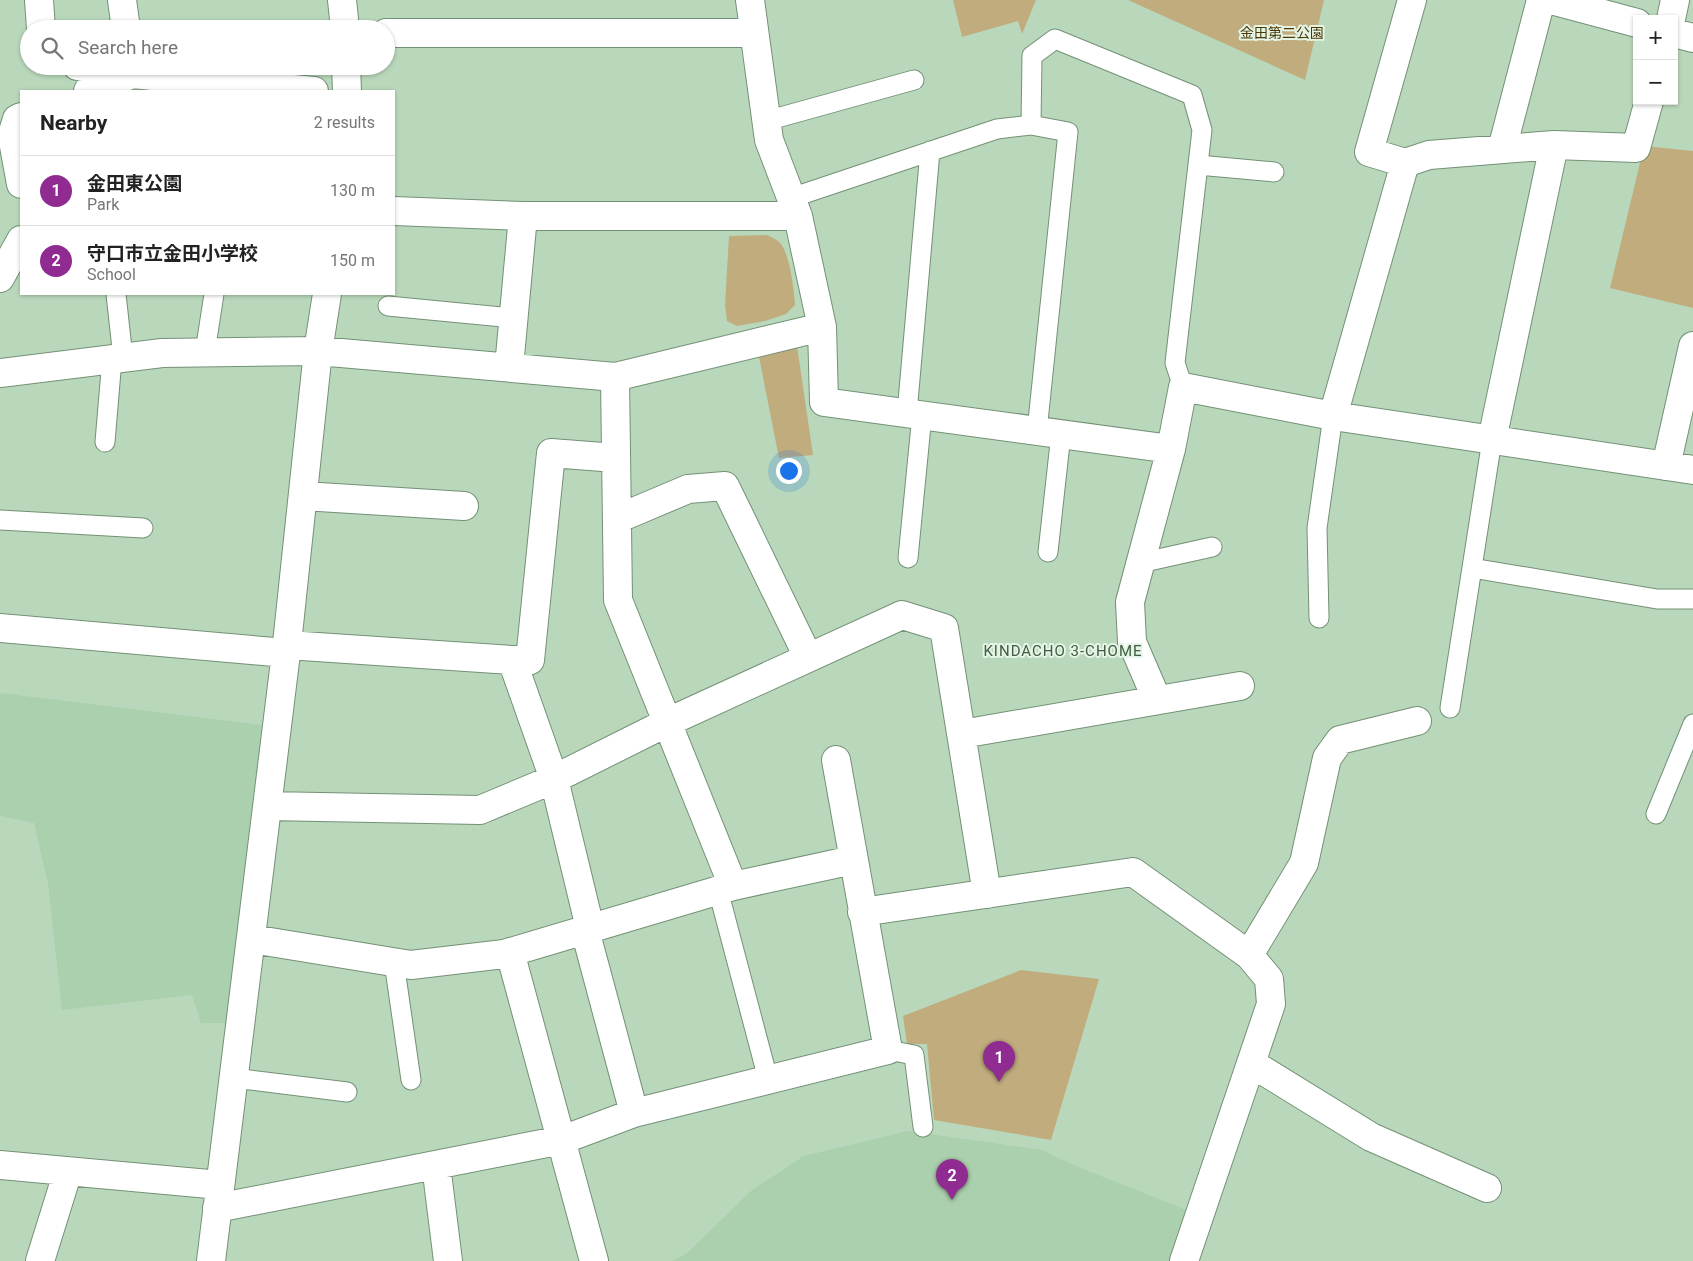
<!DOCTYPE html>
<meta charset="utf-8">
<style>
:root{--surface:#fff;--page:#f2f2f2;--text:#222;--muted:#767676;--line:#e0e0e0;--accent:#8f2b91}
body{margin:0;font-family:Roboto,"Noto Sans JP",sans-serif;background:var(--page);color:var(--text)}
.controls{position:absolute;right:15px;top:15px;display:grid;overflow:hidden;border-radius:0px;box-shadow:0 1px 4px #0004}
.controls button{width:45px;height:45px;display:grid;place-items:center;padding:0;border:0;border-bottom:1px solid var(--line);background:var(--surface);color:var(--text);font:25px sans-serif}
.you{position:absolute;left:788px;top:470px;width:18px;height:18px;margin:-12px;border:4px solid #fff;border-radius:50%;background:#1a73e8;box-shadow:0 0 0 8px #1a73e833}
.badge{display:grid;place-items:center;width:32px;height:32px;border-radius:50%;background:var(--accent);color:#fff;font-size:16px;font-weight:700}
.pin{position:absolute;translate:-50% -41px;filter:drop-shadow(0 1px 2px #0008)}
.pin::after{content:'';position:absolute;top:26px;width:18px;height:15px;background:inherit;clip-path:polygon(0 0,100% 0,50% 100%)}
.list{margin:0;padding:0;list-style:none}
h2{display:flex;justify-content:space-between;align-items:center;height:65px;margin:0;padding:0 20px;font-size:21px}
h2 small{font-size:16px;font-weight:400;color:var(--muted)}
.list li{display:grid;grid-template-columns:32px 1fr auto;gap:15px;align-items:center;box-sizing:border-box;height:70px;padding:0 20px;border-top:1px solid var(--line)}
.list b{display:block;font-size:19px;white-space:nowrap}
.list p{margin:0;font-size:16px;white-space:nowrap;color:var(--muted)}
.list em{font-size:16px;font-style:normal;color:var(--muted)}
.icon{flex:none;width:28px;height:28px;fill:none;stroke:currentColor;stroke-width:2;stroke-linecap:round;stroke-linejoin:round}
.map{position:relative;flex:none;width:1693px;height:1261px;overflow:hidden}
.search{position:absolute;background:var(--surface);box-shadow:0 1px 4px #0004;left:20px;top:20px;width:375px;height:55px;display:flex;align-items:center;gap:12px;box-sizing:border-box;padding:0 18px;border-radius:28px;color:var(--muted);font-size:19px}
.panel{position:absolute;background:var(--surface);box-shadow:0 1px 4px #0004;left:20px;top:90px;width:375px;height:205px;border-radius:0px}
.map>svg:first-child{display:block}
</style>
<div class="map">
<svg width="1693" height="1261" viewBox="0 0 1693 1261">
<rect width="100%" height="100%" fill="#b9d8bb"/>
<path fill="#abd0ad" d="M0,693L262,725L230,1023H201L192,995L62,1010L48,884L34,823L0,816Z
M908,1131L1042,1150L1078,1167L1187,1210L1172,1261H672L687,1253L752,1190L804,1156Z"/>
<path fill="#c1ac7e" d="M953,0H1036L1022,34L1018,21L962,37Z
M1128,0H1324L1305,80Z
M1644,146L1693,151V308L1610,288Z
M767,235C771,237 778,240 780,243C790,254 794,290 795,305L786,314L765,321L737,326L727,321L725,305L729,236Z
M797,346L813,455L779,458L759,357Z
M1021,970L1099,979L1051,1140L934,1120L927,1044H907L903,1016Z"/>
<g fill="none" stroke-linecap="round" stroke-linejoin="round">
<defs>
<path id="lane" d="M766,121L914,80
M1031,125L1032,56L1055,39L1192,95L1202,130L1175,363L1183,387
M1198,165L1274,172
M791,198L997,129L1031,125L1068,132L1037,431
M116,294L123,358
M388,306L513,318
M205,352L214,294
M907,413L930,151
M105,442L112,359
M0,520L143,528
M1048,552L1061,434
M908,558L922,415
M1140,563L1212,547
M1472,568L1657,599H1693
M1319,618L1317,528L1333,416
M1450,708L1492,440
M1656,814L1693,724
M718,890L768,1079
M394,962L411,1080
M888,1050L914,1055L923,1127
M234,1078L347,1092"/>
<path id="street" d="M39,0L41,29
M122,0L126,29
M342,0L345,29
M1551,0L1637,23
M1671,19L1675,0
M386,33H753
M1674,33L1693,38
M77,66L132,74L314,91
M346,66L347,91
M88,91L128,76
M21,117L17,119L12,135L21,184
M1502,149L1541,0
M1405,163L1429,155L1554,145L1636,148L1649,101
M394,211L523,216L509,367
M523,216H798
M0,278L21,240
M822,327L824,402L1171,449
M0,373L162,353L318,351L615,377L822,327L798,216L769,140L750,0
M615,377L618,600L733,886
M1333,416L1405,163L1369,152L1412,0
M1492,440L1554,145
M1666,466L1693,346
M303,496L464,506
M617,519L688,489L725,486L808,657
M0,628L286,653
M287,645L512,660L554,779L590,928
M512,660H530L551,453L616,458
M1157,700L1132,642L1130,602L1171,449L1183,387L1333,416L1693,470
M962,734L1240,686
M267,806L480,810L554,779L668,722L902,615L944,628L987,894
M862,912L1133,872L1249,955
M585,930L634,1113
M252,939L411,965L504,954L733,886L853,860
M510,952L594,1261
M1251,1063L1371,1137L1487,1188
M0,1165L220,1185
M436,1165L448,1261
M217,1208L562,1140L634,1113L888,1050L836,760
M40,1261L68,1171
M211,1261L286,653L318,351L327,294
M1184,1261L1271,1004L1269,979L1249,955L1304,863L1327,758L1340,740L1417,721"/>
</defs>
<use href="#lane" stroke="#739175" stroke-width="21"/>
<use href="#street" stroke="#739175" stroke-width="30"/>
<use href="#lane" stroke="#fff" stroke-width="19"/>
<use href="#street" stroke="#fff" stroke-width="28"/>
</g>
<g text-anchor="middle" stroke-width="4" stroke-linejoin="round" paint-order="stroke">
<g font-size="14" fill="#4b3806" stroke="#e4f4e5">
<text x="1282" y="38">金田第二公園</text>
</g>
<g font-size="15" letter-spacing="1" fill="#405c42" stroke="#e4f4e5">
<text x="1063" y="656">KINDACHO 3-CHOME</text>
</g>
</g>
</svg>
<div class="controls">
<button>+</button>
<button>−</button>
</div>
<div class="you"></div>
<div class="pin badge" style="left:999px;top:1082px">1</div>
<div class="pin badge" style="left:952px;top:1200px">2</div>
<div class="search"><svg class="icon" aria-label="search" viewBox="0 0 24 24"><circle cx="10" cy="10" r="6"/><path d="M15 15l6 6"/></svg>Search here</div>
<section class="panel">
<h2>Nearby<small>2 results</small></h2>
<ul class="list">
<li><span class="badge">1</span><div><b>金田東公園</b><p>Park</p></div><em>130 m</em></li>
<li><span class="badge">2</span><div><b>守口市立金田小学校</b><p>School</p></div><em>150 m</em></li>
</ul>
</section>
</div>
